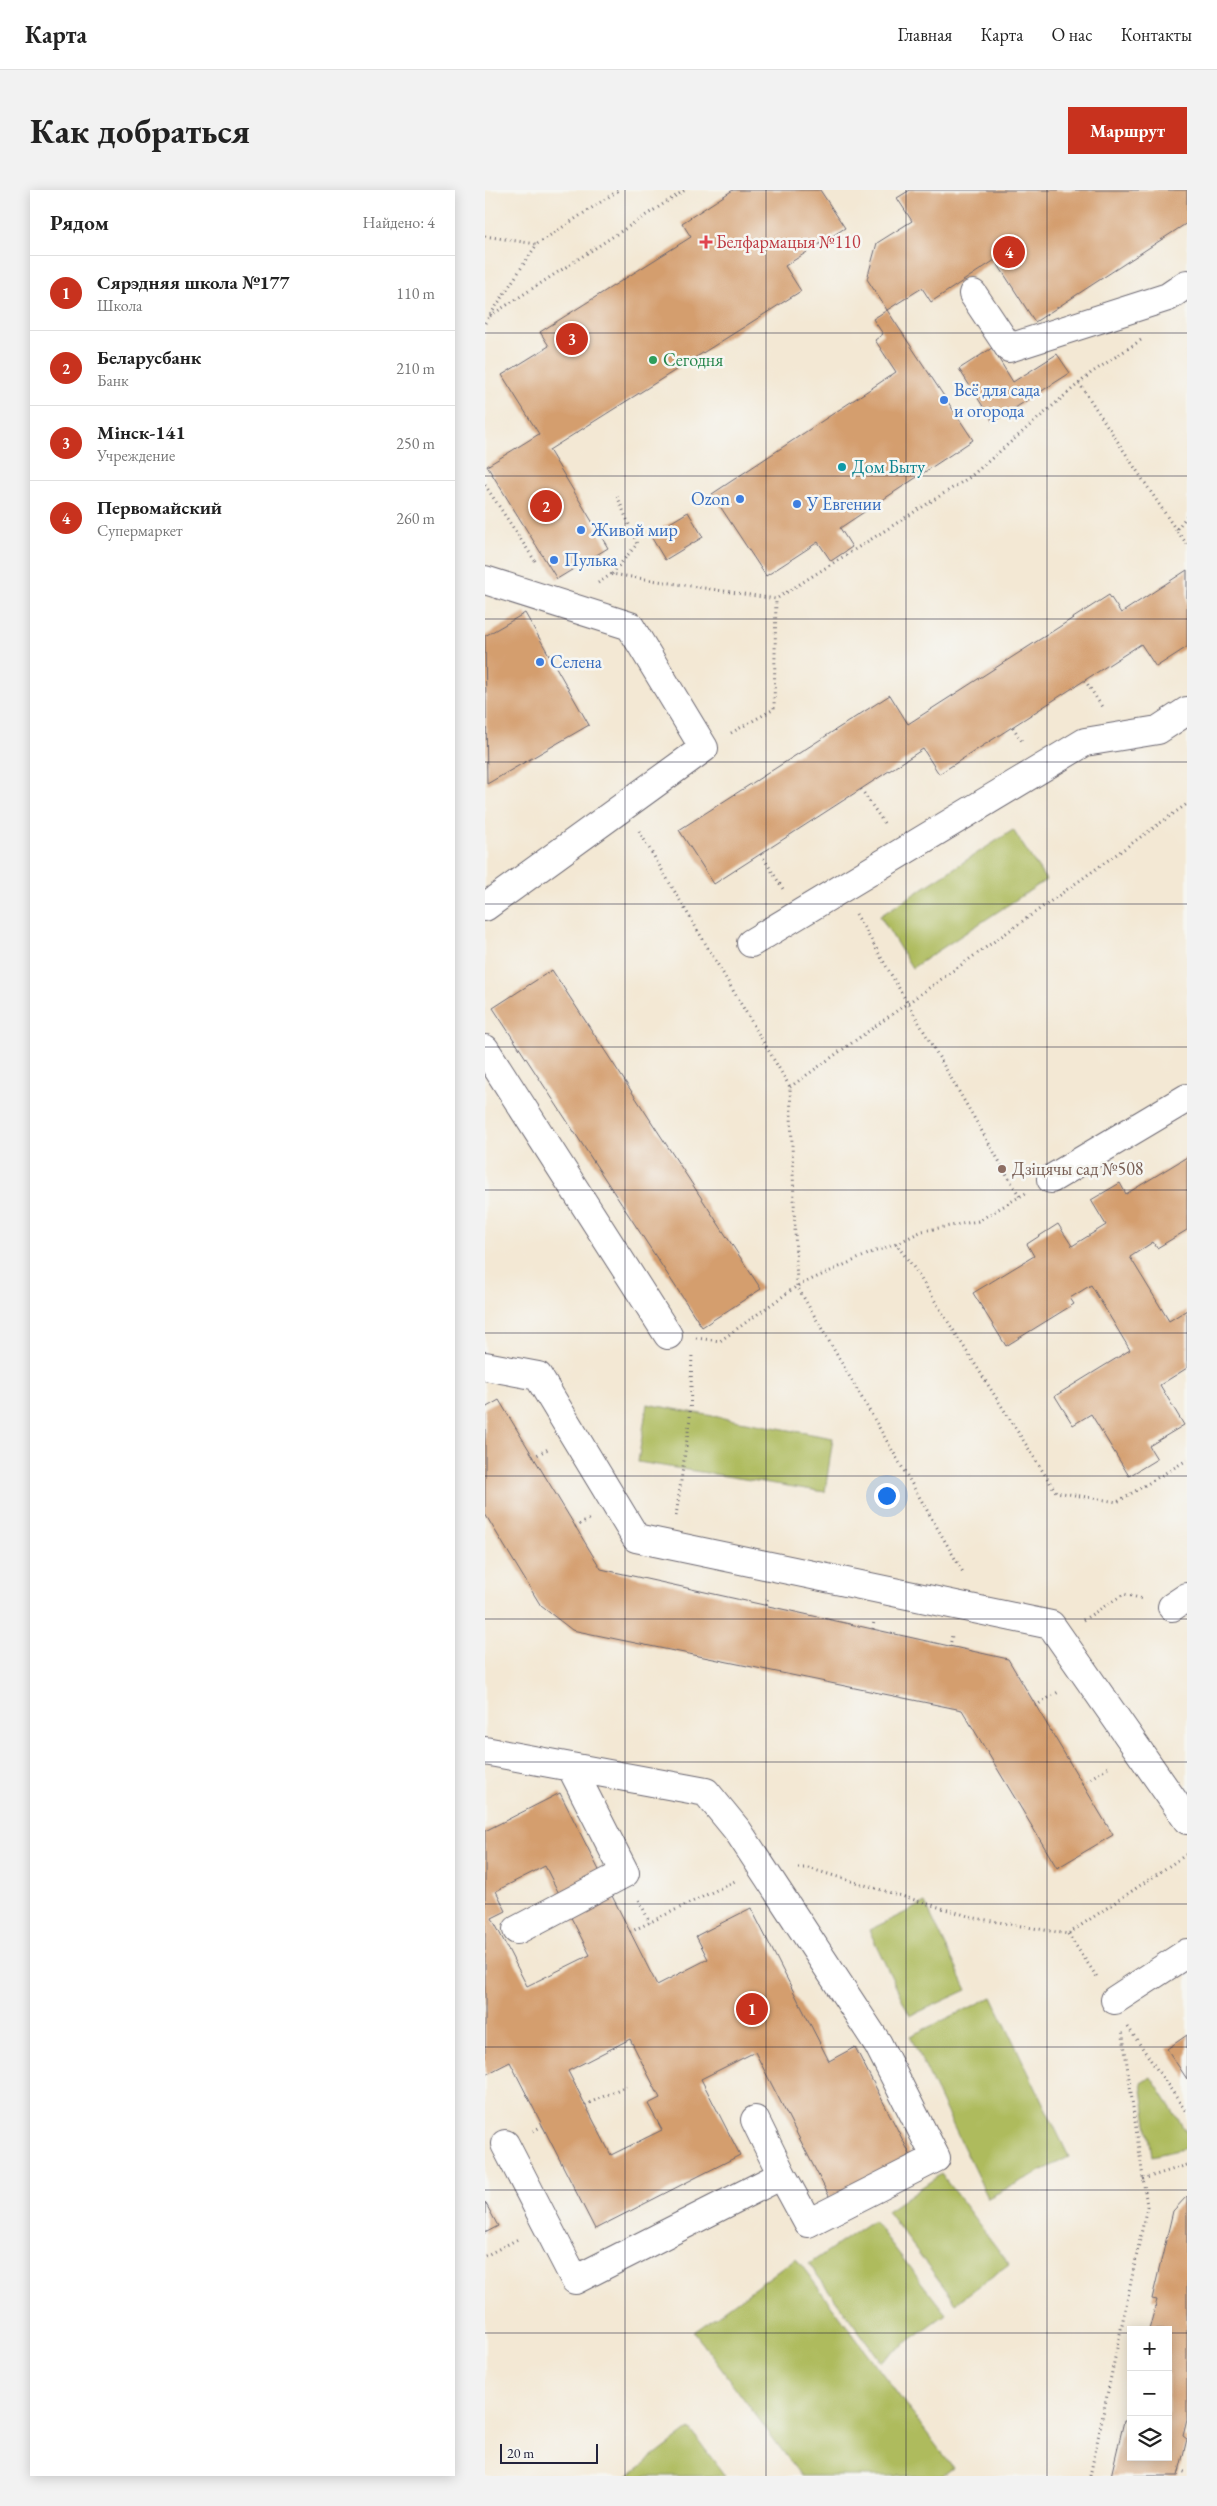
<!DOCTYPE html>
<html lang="ru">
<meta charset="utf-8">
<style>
:root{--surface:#fff;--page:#f2f2f2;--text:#222;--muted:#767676;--line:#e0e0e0;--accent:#c8321e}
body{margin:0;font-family:"EB Garamond",serif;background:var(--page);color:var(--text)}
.controls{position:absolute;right:15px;bottom:15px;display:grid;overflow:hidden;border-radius:0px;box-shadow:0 2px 12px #0003}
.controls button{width:45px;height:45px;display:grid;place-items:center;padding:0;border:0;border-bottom:1px solid var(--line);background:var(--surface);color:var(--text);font:25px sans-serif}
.scale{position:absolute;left:15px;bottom:12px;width:98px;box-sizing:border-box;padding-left:5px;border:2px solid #22223b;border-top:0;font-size:14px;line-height:18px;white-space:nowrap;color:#22223b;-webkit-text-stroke:4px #f6f6f2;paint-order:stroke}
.you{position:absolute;left:401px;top:1305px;width:18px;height:18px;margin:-12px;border:4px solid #fff;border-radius:50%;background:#1a73e8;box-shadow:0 0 0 8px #1a73e833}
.badge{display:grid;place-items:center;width:32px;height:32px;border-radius:50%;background:var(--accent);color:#fff;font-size:16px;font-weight:700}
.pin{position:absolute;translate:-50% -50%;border:2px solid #fff;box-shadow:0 1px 5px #0006}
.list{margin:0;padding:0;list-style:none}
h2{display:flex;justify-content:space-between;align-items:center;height:65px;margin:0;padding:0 20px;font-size:21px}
h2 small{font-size:16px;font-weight:400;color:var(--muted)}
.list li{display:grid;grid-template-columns:32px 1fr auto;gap:15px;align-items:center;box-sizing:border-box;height:75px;padding:0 20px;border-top:1px solid var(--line)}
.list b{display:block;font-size:19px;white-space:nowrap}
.list p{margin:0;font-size:16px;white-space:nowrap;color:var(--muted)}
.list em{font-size:16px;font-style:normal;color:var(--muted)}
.icon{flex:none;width:28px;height:28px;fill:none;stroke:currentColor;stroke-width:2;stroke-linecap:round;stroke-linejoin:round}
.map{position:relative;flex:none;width:702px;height:2286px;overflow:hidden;border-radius:0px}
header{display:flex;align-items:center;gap:30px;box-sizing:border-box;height:70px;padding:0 25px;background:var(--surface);border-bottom:1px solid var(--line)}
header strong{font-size:24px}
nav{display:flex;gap:28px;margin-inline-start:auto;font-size:18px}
.intro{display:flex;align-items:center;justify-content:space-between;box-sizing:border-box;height:120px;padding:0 30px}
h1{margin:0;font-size:35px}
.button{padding:12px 22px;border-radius:0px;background:var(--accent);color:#fff;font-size:18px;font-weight:700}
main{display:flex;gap:30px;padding:0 30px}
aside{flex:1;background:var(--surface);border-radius:0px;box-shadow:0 2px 12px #0003}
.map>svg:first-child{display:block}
</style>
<header>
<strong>Карта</strong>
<nav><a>Главная</a><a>Карта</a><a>О нас</a><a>Контакты</a></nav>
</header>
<div class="intro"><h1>Как добраться</h1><a class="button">Маршрут</a></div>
<main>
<aside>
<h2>Рядом<small>Найдено: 4</small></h2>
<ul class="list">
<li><span class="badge">1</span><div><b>Сярэдняя школа №177</b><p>Школа</p></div><em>110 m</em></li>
<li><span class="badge">2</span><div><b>Беларусбанк</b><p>Банк</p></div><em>210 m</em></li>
<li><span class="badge">3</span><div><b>Мінск-141</b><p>Учреждение</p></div><em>250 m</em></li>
<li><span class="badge">4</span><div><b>Первомайский</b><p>Супермаркет</p></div><em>260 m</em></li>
</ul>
</aside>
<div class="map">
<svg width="702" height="2286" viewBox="0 0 702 2286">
<rect width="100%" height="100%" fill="#f6f6f2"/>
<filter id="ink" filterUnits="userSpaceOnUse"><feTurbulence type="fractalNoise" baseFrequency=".02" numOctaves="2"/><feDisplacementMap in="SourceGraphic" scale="10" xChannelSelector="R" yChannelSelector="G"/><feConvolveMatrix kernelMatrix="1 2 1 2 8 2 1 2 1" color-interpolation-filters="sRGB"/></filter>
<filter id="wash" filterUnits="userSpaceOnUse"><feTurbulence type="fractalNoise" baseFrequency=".0096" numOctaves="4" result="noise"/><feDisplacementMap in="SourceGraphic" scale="20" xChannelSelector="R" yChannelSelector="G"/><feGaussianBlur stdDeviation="1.12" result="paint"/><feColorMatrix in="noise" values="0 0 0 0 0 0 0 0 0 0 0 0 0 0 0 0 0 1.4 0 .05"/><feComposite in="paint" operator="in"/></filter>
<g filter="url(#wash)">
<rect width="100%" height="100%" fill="#f3e8d4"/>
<path fill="#aebb5d" stroke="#686e4c" d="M528,640L561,690L427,778L395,726Z
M162,1214L348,1248L340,1302L153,1272Z
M440,1713L482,1800L425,1826L384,1740Z
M507,1807L584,1967L503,2008L425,1846Z
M666,1887L702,1943V1958L667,1966L656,1893Z
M456,1984L524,2074L471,2113L402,2021Z
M388,2030L461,2124L396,2171L324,2074Z
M311,2068L468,2278L457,2286H316L209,2142Z
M205,2239L240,2286H143Z"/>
<g id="blocks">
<path fill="#d49e6e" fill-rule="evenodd" d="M248,0H335L360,38L300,76L316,101L64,260L123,358L72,389L2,276L54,244L17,185L64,156L55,142L206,47L197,33Z
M425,0H702V33L550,132L510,70L446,112L437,98L402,120L382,89L392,53L427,31L412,8Z
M402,120L488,250L355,338L367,357L346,371L333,352L281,386L227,304L411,182L390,150L398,144L388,129Z
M507,158L528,192L572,164L585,183L508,232L474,179Z
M203,322L218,347L180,370L165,345Z
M702,380V457L671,477L656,454L454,584L438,559L229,694L194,640L405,505L423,534L624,405L636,423Z
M40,423L104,535L2,594L0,446Z
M67,780L276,1099L217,1137L8,818Z
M702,967V1040L672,1058L668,1052L645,1067L684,1131L702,1120V1178L675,1195L699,1235L664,1256L672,1269L644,1286L606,1224L588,1235L570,1206L645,1160L606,1095L585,1108L589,1114L521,1156L488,1103L549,1066L542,1054L573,1034L587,1056L621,1035L606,1010L635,993L641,1004Z
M14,1210L116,1379L523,1469L628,1645L572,1678L477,1520L87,1440L56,1416L0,1324V1218Z
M75,1603L172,1795L223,1769L211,1746L266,1718L344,1871L370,1857L426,1966L345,2008L270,1862L216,1889L255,1965L110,2039L25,1872L0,1885V1641ZM60,1676L105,1765L42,1796L7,1728L21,1721L11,1701ZM145,1849L175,1908L163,1914L177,1940L126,1965L83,1881Z
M702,1845V1889L682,1859Z
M702,2006V2230L698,2246L702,2249L693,2286H626L639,2231H642L645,2220L646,2267H683V2140H664L672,2110L667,2109L688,2021Z
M0,2012L13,2036L0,2043Z"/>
</g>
</g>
<g filter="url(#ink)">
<use href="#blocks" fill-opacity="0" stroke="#6b6771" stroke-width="1"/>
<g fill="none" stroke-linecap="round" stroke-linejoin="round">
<defs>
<path id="minor" d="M488,104L524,158L683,107L702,94
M0,390L145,436L219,558L0,717
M266,753L600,552L673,540L702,521
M0,859L183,1145
M566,989L702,908
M0,1176L53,1186L151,1348L566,1435L702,1630
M687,1417L702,1407
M0,1561L221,1602L253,1641L393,1854L451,1968L323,2033L297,1985L90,2090L20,1954
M32,1740L140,1683L86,1577
M630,1810L702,1763
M270,1930L297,1985"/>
</defs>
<use href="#minor" stroke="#6b6771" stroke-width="30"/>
<path stroke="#6b6771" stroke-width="3" stroke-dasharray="1 4" stroke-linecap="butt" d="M0,46L51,54
M5,126L200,0
M0,133L52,54L134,0
M594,193L691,340
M0,295L52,374
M702,326L691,340L702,354
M127,384L152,354L131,303
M113,393L127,384L291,409L485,287L606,183L656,150
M600,490L617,517
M528,537L538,553
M246,543L289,519L291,409
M376,599L401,636
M154,641L305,897L312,1096L479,1384
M276,664L298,699
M371,724L535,1007
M305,897L702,614
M411,1054L437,1041L493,1031L541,1003
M211,1148L235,1151L312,1096L388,1062L411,1054L429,1078L571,1302L632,1312L702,1270
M48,1267L63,1259
M191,1326L205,1228L207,1164
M90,1337L105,1329
M281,1415L283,1406
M598,1430L639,1404L658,1409
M388,1439L389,1430
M465,1457L467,1445
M550,1516L575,1501
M597,1594L626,1575
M313,1678H323L490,1728L583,1744L702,1664
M154,1710L165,1733
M145,1742L250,1691
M583,1744L612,1787
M643,1837L702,1923
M100,1915L141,1896
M48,1941L57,1936
M658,1989L702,1975
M0,2066L35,2048
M694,2280L702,2283
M605,2286L662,2016L637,1839"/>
<use href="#minor" stroke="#fff" stroke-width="28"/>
</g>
</g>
<path fill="none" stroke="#22223b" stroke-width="1" stroke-opacity="0.55" d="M140,0V2286M281,0V2286M421,0V2286M562,0V2286M0,143H702M0,286H702M0,429H702M0,572H702M0,714H702M0,857H702M0,1000H702M0,1143H702M0,1286H702M0,1429H702M0,1572H702M0,1714H702M0,1857H702M0,2000H702M0,2143H646M683,2143H702"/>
<path fill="#e0444e" stroke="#f6f6f2" stroke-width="2" d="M218.5 44.5h5v5h5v5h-5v5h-5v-5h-5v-5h5z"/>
<circle fill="#2e9e5b" stroke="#f6f6f2" stroke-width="2" cx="168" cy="170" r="5"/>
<g fill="#3f7fe0" stroke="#f6f6f2" stroke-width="2">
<circle cx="459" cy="210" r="5"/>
<circle cx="255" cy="309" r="5"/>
<circle cx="312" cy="314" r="5"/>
<circle cx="96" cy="340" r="5"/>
<circle cx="69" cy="370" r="5"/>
<circle cx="55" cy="472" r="5"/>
</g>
<circle fill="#0f9aa8" stroke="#f6f6f2" stroke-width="2" cx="357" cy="277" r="5"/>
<circle fill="#8d6e63" stroke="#f6f6f2" stroke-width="2" cx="517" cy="979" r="5"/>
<g text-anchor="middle" stroke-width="5" stroke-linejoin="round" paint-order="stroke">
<g font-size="18" fill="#be3a42" stroke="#f6f6f2" text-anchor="start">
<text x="231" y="58">Белфармацыя №110</text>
</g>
<g font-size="18" fill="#27864d" stroke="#f6f6f2" text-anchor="start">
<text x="178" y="176">Сегодня</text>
</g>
<g font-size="18" fill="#366cbe" stroke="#f6f6f2" text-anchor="start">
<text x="469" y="206">Всё для сада<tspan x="469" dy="21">и огорода</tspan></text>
<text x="245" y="315" text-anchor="end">Ozon</text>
<text x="322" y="320">У Евгении</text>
<text x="106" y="346">Живой мир</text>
<text x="79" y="376">Пулька</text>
<text x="65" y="478">Селена</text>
</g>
<g font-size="18" fill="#0d838f" stroke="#f6f6f2" text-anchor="start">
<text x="367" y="283">Дом Быту</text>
</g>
<g font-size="18" fill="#785e54" stroke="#f6f6f2" text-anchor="start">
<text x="527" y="985">Дзіцячы сад №508</text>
</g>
</g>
</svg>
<div class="controls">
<button>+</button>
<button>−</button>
<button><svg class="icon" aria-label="layers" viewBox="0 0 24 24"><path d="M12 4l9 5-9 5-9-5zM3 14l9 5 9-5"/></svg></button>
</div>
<div class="scale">20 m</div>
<div class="you"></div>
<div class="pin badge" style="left:267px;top:1819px">1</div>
<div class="pin badge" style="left:61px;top:316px">2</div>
<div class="pin badge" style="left:87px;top:149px">3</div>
<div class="pin badge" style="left:524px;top:62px">4</div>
</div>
</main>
